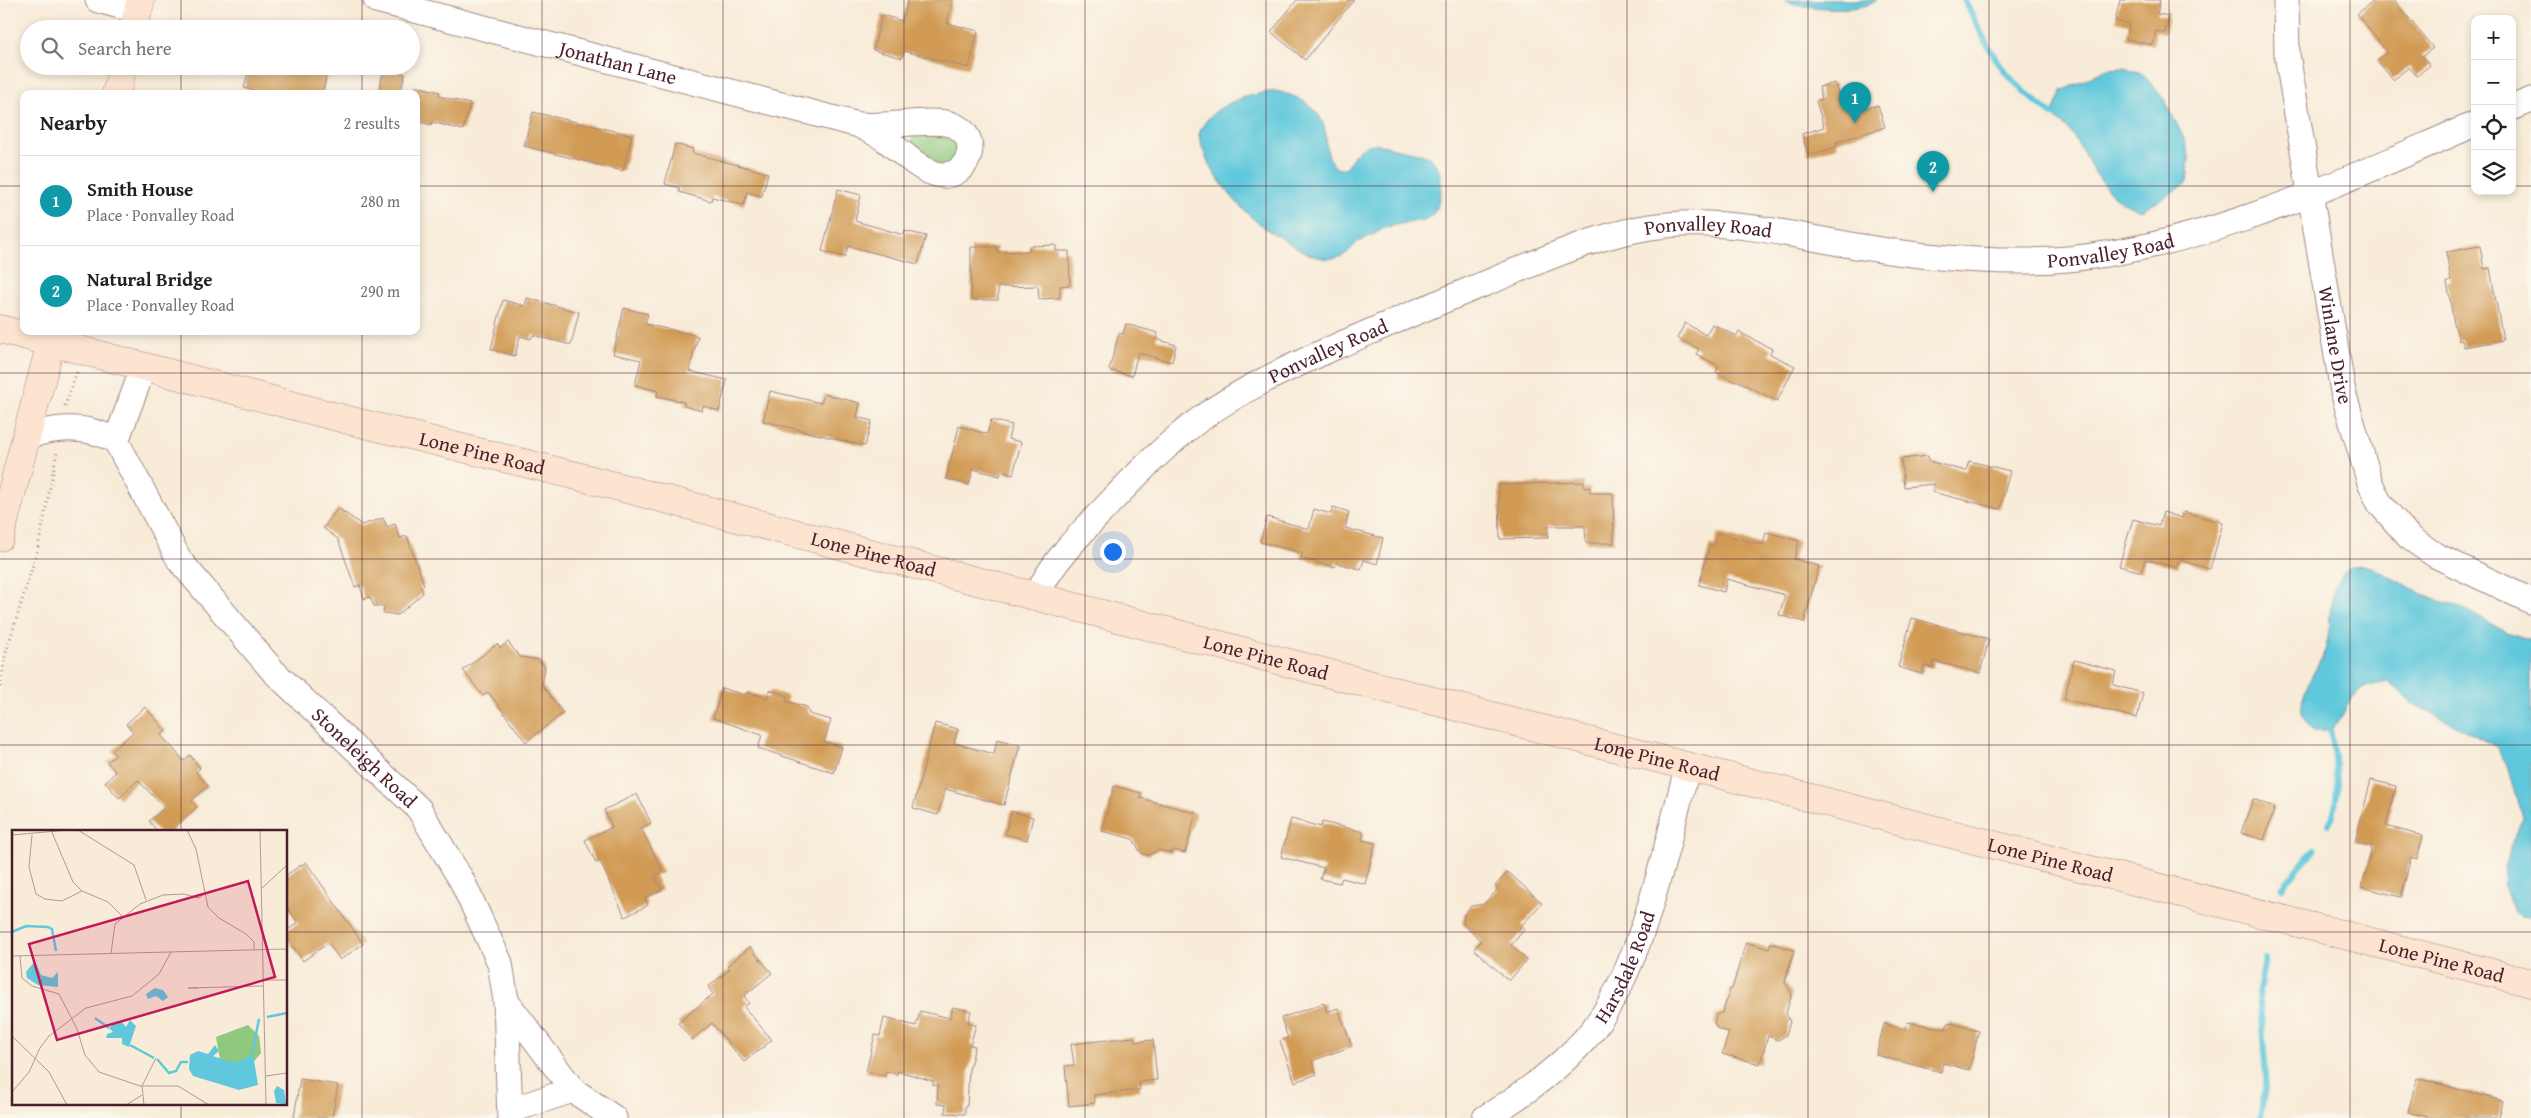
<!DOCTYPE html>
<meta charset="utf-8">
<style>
:root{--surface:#fff;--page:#f2f2f2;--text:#202124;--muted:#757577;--line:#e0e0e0;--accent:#b5179e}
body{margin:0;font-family:"Gentium Book Plus",serif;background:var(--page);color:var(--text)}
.controls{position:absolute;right:15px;top:15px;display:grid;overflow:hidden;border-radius:10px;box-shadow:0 2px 8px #0003}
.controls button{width:45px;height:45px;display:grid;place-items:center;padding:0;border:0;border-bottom:1px solid var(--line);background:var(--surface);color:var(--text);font:25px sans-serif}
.you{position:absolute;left:1112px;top:551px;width:18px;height:18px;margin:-12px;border:4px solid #fff;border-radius:50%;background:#1a73e8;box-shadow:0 0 0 8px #1a73e833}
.badge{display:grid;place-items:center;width:32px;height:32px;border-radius:50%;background:var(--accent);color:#fff;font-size:16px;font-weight:700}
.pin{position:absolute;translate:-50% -41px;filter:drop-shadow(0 1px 2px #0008)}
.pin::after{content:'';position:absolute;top:26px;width:18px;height:15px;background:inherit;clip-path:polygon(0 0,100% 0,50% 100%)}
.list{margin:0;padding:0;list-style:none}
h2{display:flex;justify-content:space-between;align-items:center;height:65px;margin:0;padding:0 20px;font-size:21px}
h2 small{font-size:16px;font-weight:400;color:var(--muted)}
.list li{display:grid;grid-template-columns:32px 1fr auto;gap:15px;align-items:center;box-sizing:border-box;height:90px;padding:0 20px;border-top:1px solid var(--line)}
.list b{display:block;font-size:19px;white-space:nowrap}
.list p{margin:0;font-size:16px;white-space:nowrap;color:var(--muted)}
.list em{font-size:16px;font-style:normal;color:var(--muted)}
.icon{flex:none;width:28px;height:28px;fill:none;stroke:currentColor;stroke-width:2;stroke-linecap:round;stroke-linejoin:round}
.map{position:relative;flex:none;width:2531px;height:1118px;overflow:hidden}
.search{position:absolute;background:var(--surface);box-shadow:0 2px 8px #0003;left:20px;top:20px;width:400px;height:55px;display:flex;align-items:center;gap:12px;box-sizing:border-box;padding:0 18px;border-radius:28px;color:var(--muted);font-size:19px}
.panel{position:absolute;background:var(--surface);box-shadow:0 2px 8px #0003;left:20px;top:90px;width:400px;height:245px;border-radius:10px}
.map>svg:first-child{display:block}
</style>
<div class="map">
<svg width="2531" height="1118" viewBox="0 0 2531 1118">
<rect width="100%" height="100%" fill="#fbf7ec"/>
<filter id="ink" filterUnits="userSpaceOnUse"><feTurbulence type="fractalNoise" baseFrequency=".02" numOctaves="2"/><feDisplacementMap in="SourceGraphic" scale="10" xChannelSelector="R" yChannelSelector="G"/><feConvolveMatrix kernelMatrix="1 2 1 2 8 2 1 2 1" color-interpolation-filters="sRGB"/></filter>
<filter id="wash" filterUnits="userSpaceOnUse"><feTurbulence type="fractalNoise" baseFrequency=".0096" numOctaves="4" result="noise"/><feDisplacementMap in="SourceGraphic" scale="20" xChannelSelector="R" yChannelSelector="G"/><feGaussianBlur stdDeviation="1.12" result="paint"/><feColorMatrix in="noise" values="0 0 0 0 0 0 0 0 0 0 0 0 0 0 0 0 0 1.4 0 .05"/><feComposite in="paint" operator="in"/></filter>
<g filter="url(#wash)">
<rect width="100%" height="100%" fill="#f8ebd8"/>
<path fill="#8fc97d" stroke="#6c7454" d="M914,134H927L955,141L961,150L948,167L931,162L911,144Z"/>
<path fill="#60c8dc" stroke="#557484" d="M1784,0H1877C1865,13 1800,9 1784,0Z
M2124,68L2144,75L2166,102L2183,137L2189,157L2187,183L2142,210C2103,202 2092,162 2071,133C2066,126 2058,120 2052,114L2062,91L2107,69Z
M1276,91C1302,97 1323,108 1326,137C1327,150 1327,161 1338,169L1345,168C1352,160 1355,151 1365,146C1375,142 1385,146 1395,148C1406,151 1422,152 1431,159C1446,172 1443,202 1431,216C1424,224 1392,221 1378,232C1371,236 1365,238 1358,242C1353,246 1349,252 1344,255C1320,268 1291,243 1271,232C1242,214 1203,168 1199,134C1210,104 1248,94 1276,91Z
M2361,565L2371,567L2426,596L2469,611L2507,633L2531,641V917L2519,916L2514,912L2503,884L2504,868L2522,817L2507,766L2497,747L2414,704L2389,682C2381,684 2372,684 2365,688C2346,696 2346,718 2330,730H2315C2282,710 2320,669 2326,647C2334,620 2323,570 2361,565Z"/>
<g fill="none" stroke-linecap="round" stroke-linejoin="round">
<path stroke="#60c8dc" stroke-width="6" d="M1964,0C1978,25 1989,53 2008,75C2021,90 2036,102 2052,114
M2329,824C2342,802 2336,754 2330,730
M2282,888L2314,849
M2260,1118L2265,1089V1064L2259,991L2265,959"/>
</g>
<g id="blocks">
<path fill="#d19b54" d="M908,0H953L947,23L978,31L969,68L904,51L902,58L873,50L882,15L902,21Z
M1297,0H1354L1305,60L1271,32Z
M2120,0H2160L2157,14L2169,16L2165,33L2156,31L2153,45L2126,39L2129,24L2115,21Z
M2374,0H2394L2433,48L2422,56L2430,65L2417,76L2409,67L2393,80L2377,60L2387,52L2357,14Z
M250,66H329L322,94H267L244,88Z
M384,69L405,74L400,94H378Z
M1835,83L1838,93L1848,90L1855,111L1878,105L1885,127L1836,142L1837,147L1808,155L1802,134L1824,127L1816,101L1822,99L1819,87Z
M416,86L440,92L439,96L470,104L463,130L432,122L431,125L416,121Z
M533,112L632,135L623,171L524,146Z
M675,144L693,149L692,153L768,173L762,196L747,192L744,205L712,197L711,201L679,192L680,188L665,184Z
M838,189L861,195L855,221L904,235L905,231L926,236L918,264L848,246L845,257L822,251Z
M1056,245V251H1069L1070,285L1060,286V298L1039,299L1038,286L998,287V300H971V247H997V252L1029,251V246Z
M2480,246L2484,269L2490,268L2503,340L2464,347L2462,340L2459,341L2454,323L2447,282L2451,280L2446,252Z
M527,298L579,312L571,345L533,335L531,339L520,336L515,356L491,349L503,300L525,306Z
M624,308L648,314L645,324L698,336L689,371L727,380L719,411L703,406L702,411L684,406V402L657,396L658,391L635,385L641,360L613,354Z
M1685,323L1706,335L1712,324L1737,336L1739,332L1772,349L1770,354L1795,366L1777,401L1736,380L1735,382L1716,372L1719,366L1696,354L1699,349L1677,338Z
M1126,324L1158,333L1156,339L1176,345L1172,362L1138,353L1132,376L1109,370L1119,333L1123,334Z
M770,391L821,403L824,394L860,403L857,417L872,421L865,446L763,421Z
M991,420L1012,425L1008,439L1021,442L1013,475L1001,471L1000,476L973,469L969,485L946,479L959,426L987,434Z
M1928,456V461L1966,471L1969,461L2010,471L2000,509L1932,492L1934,484L1904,487L1901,459Z
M1584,482V488L1590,487V493H1613L1614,543H1586L1585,526H1548V538L1500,539L1499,485Z
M1333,507L1349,512L1345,528L1383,538L1377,564L1364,560L1361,569L1336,563L1335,567L1301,558L1302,553L1260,542L1267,517L1309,529L1314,509L1331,514Z
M338,508L362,525L383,518L387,527L395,524L400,538L407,536L424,585L420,586L423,593L398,615L383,613L384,606H374L370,597L364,599L360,585L355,587L338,539L323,528Z
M2163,512L2182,518L2184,512L2223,523L2210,569L2179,560L2177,568L2145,559L2142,572L2119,566L2133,519L2159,526Z
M1766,532L1799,541L1794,559L1819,566L1804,622L1779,615L1785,595L1727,579L1724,592L1699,585L1710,544L1714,546L1718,533L1763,545Z
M1912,618L1989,639L1980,673L1934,661L1933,668L1924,666L1922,674L1898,667Z
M508,642L520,657L539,660L545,667L542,685L563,713L526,742L488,692L483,696L463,670L497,644L500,648Z
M2074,660L2116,671L2113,685L2143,693L2137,718L2064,699Z
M722,688L744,695L748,692L768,698L770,690L788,696L786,701L807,707L809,714L831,720L824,742L842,747L834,773L758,748L762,735L713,718Z
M145,707L166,731L161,735L184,761L190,755L200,768L196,772L208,786L191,801L197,807L170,832H158L149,821L164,808L138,780L119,798L105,782L116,772L107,762L116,755L112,751L133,732L126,724Z
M935,723L958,729L954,743L994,754L997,739L1020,745L1004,805L945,789L938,815L913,808Z
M2371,780L2396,786L2386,826L2423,836L2417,859L2411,857L2401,897L2362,887L2372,847L2355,842Z
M1114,786L1141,793L1140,798L1196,813L1185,853L1173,850L1172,853L1158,850L1149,855L1141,853L1133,839L1102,831Z
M637,794L651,823L641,828L663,872L655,876L662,890L645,898L648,905L625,917L600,861L596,863L585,840L612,827L604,810Z
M2253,799L2275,807L2264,840L2241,833Z
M1011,811L1033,817L1027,840L1005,834Z
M1291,819L1321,827L1322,822L1364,832L1362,840L1375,843L1365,884L1342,878L1340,883L1320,879L1324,868L1281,857Z
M306,862L363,944L340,960L328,943L303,961L286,937V931L298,923L286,905V875Z
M1508,872L1542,903L1522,925L1525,929L1511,945L1527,960L1509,981L1474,949L1481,941L1463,924L1464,914L1471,906L1484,904L1498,889L1495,886Z
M1746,942L1769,949L1770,943L1794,950L1785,982L1792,994L1786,1013L1790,1022L1786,1035L1778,1040L1768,1036L1760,1064L1722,1054L1729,1032L1718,1029L1714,1023L1716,1015L1723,1012L1730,989H1732Z
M750,947L772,973L744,996L749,1003L744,1007L772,1040L744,1062L712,1023L692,1040L678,1023L713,994L708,987L730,969L727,966Z
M1324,1003L1327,1012L1338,1008L1352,1046L1312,1061L1317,1074L1295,1082L1280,1041L1288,1038L1281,1018Z
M953,1007L971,1011L968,1023L976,1025L970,1045L975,1046L969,1070L967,1106H965V1114L945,1113L946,1105L937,1104L938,1085H933V1081L898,1071L897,1074L886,1071L885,1076L866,1072L875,1035L880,1036L884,1018L916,1026L920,1011L950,1018Z
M1907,1022L1946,1029L1948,1022L1979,1031L1969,1070L1943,1063L1941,1072L1876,1055L1884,1024L1905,1029Z
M1134,1037L1135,1042L1153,1040L1157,1080L1139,1082L1140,1090L1094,1095L1095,1103L1069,1106L1065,1066L1074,1065L1071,1044Z
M2417,1078L2503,1101L2499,1118H2431L2408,1112Z
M300,1079L338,1085L332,1118H294Z"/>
</g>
</g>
<g filter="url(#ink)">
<use href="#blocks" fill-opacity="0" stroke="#a18582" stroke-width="1"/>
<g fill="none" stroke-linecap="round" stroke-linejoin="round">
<defs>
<g id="street">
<path d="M98,0L138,11"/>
<path id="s1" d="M376,0L859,125C886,128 928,118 950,124C986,135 968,183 936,174C918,169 901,151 886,140C878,134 868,130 859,125"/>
<path id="s2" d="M2286,0L2287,54L2343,392L2370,483L2380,504L2409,537L2435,555L2531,601"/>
<path d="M2512,108L2531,100"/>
<path id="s3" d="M144,366L116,441L180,561L274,672L419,809L462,881L500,963L506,1001L510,1118"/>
<path d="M26,437C57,426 88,425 116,441"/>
<path id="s4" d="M1036,596C1053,561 1078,536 1104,509C1135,476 1167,443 1203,417C1245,387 1291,367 1337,346C1386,325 1434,304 1484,284C1547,258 1611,227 1681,224C1741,221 1802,237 1862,247C1930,258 1999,265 2068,259C2211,245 2344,180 2475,124"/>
<path d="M506,1001L573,1090"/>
<path d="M511,1110L573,1090L614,1118"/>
<path id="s5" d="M1485,1118C1521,1096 1558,1070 1586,1038C1642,974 1665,848 1688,766"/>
</g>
<g id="secondary">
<path d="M133,29L141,0"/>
<path d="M116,94L123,66"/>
<path id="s6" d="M0,329L356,422L581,477L1422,698L2531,983"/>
<path d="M0,537L54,331"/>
</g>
</defs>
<use href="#street" stroke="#a18582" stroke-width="27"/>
<use href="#secondary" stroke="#a18582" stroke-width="29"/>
<path stroke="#a18582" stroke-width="3" stroke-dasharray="1 4" stroke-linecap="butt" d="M65,406L77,372
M0,687L5,656L38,548L57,452"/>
<use href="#street" stroke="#fff" stroke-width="25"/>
<use href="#secondary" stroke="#fde4d0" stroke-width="28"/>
</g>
</g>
<path fill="none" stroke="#4a1f2b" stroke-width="1" stroke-opacity="0.55" d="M181,0V29M362,0V29M542,0V1118M723,0V1118M904,0V1118M1085,0V1118M1266,0V1118M1446,0V1118M1627,0V1118M1808,0V1118M1989,0V1118M2169,0V1118M2350,0V1118M181,66V94M362,66V94M0,186H24M416,186H2475M2512,186H2531M181,331V832M362,331V1118M0,373H2531M0,559H2531M0,745H2531M0,932H14M286,932H2531M181,1104V1118"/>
<g text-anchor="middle" stroke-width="4.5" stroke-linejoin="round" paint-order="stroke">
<g font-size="20" fill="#4a1f2b" stroke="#fbf7ec">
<text dy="7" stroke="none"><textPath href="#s1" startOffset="250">Jonathan Lane</textPath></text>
<text dy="7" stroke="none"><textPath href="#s4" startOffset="792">Ponvalley Road</textPath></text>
<text dy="7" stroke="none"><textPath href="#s4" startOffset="1198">Ponvalley Road</textPath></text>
<text dy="7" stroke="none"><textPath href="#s2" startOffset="349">Winlane Drive</textPath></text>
<text dy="7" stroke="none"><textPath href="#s4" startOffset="388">Ponvalley Road</textPath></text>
<text dy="7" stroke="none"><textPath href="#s6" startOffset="498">Lone Pine Road</textPath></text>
<text dy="7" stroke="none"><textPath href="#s6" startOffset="902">Lone Pine Road</textPath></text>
<text dy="7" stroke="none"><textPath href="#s6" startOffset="1308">Lone Pine Road</textPath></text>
<text dy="7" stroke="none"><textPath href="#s3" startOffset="486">Stoneleigh Road</textPath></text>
<text dy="7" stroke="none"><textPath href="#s6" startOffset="1712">Lone Pine Road</textPath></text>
<text dy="7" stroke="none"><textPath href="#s6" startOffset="2118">Lone Pine Road</textPath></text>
<text dy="7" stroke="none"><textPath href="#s6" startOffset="2522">Lone Pine Road</textPath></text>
<text dy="7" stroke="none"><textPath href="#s5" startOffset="211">Harsdale Road</textPath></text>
</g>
</g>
<g transform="translate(12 830)">
<rect width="275" height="275" fill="#f8ebd8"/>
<path d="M236,195L247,206L249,223L238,236L209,235L204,207Z" fill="#8fc97d"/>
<path d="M23,131L29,145L40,148L46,142V157L26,155L15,148L14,142ZM143,158L151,160L156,167L151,171L144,166L136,169L134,164ZM118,190L124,196L117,217L110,214V208H94L95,204L101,202L97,198L102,193L109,191L114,197ZM203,215L207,221L201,226L215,231L227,232L241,224L246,255L227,260L181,246L177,239L178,225L186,221L196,224ZM265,256L272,260L274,274L264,273L262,261Z" fill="#60c8dc"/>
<path fill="none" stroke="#60c8dc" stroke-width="2.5" d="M0,102L14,96L36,97L40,99L44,121M255,187L275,183M83,188L97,198M118,215L142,228M240,224L247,189M145,229L157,243L164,241L169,232H176"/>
<path fill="none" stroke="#b29993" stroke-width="1" d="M39,0L61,52L70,61M66,0L122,35L134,70M175,0L184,19L196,77L207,88L234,104L242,112V119M248,0L254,275M0,5L56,0M20,5L17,37L24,64L33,69L50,71L70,61L96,72L110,86M249,59L275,35M99,123L103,94L128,74L151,65L172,64L187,68L192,64M0,126L275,119M8,126L10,148L20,156L47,164L65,199L73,225L87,242L128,256H166L197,275M251,150H275M186,158H176L251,156M0,206L37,242L55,275M254,246L275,243M0,262L17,242L28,218L37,206L74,178L120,166L147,144L159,122M114,275L130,265M132,275L130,256L144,228"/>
<path fill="#c2185b" fill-opacity="0.15" stroke="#c2185b" stroke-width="2.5" d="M236,51L263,147L45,210L17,114Z"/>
<rect width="275" height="275" fill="none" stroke="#4a1f2b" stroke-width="2.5"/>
</g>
</svg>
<div class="controls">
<button>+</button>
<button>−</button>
<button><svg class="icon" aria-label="locate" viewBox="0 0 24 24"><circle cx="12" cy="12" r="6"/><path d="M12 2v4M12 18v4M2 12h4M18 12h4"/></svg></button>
<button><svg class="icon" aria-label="layers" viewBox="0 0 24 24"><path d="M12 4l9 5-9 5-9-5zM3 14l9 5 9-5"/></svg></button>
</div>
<div class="you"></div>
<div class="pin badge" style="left:1855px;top:123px;background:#0f9aa8">1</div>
<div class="pin badge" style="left:1933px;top:192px;background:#0f9aa8">2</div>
<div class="search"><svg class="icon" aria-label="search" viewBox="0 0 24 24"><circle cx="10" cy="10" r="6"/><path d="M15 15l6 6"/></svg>Search here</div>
<section class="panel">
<h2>Nearby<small>2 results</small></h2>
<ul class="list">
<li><span class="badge" style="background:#0f9aa8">1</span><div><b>Smith House</b><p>Place · Ponvalley Road</p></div><em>280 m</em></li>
<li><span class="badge" style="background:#0f9aa8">2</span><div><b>Natural Bridge</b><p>Place · Ponvalley Road</p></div><em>290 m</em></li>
</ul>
</section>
</div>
